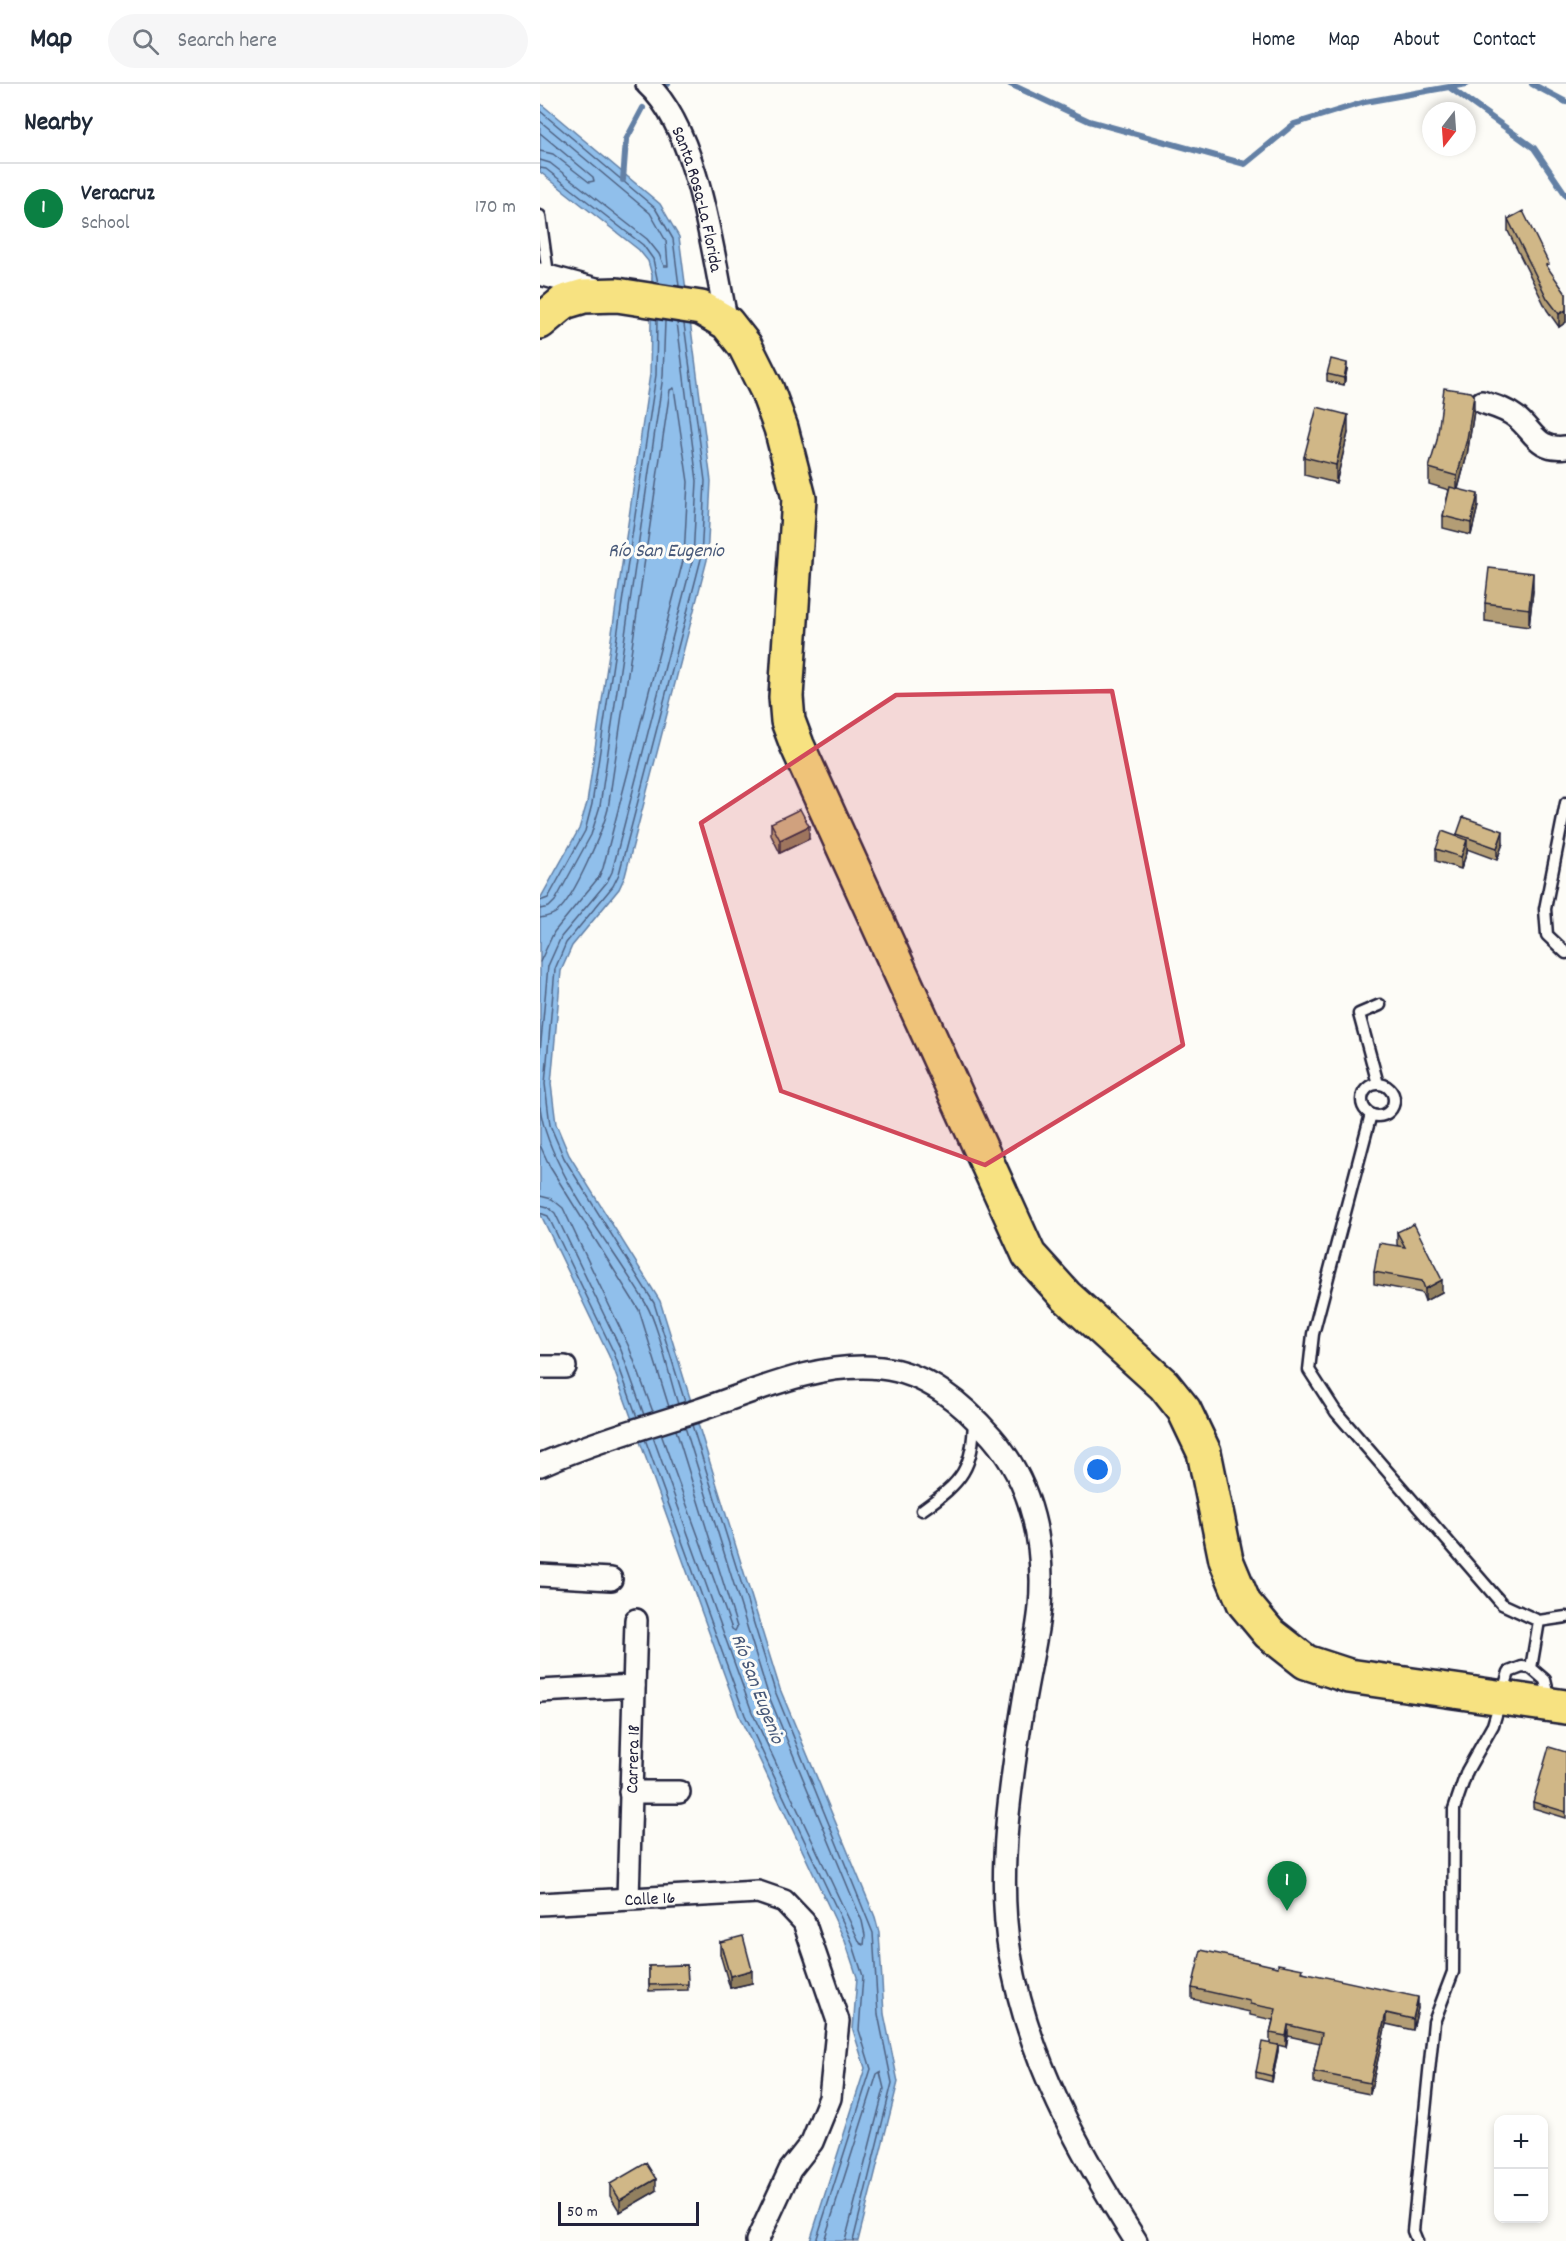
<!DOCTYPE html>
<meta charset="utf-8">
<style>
:root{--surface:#fff;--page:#f6f6f7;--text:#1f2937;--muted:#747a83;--line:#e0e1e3;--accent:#0b8043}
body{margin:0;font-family:Dekko,sans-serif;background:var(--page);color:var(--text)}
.controls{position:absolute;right:18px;bottom:18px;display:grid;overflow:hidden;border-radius:12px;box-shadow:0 3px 9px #0003}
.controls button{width:54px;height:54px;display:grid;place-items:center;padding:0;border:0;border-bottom:2px solid var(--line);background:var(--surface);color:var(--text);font:30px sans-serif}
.compass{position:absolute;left:882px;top:18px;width:54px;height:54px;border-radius:50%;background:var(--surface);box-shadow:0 3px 9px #0003;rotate:197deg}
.scale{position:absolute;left:18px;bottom:15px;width:141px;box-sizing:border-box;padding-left:6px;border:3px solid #22223b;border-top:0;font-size:16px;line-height:21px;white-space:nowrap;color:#22223b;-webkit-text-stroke:4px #fdfcf7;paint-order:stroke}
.you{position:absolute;left:558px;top:1386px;width:21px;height:21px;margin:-15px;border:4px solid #fff;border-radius:50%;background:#1a73e8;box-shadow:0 0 0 9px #1a73e833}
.badge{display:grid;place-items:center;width:39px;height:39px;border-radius:50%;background:var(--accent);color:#fff;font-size:20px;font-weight:700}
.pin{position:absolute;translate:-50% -50px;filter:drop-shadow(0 2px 3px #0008)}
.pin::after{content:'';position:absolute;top:32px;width:21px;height:18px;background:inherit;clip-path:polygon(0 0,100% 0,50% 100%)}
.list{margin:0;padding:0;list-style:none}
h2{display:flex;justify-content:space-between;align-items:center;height:78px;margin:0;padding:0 24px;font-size:26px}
h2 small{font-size:20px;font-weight:400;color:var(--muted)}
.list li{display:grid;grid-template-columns:39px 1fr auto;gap:18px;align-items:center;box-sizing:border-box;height:90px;padding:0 24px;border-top:2px solid var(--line)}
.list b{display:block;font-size:22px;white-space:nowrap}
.list p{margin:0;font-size:20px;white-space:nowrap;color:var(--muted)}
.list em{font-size:20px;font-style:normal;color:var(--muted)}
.icon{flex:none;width:33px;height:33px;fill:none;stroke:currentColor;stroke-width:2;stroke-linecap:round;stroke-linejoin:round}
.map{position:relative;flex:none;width:1026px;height:2157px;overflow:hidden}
header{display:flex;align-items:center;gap:36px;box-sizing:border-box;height:84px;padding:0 30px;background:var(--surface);border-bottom:2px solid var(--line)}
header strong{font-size:28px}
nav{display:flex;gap:33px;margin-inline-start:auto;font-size:21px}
.search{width:420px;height:54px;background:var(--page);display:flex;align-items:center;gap:15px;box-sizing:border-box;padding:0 21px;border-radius:33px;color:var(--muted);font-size:22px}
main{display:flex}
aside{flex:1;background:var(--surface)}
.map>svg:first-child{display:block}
</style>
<header>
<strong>Map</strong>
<div class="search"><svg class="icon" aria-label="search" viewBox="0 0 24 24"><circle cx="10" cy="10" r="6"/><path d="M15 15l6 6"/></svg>Search here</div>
<nav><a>Home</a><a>Map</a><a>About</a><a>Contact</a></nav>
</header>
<main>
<aside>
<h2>Nearby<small></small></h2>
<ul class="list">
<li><span class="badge">1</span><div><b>Veracruz</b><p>School</p></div><em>170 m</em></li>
</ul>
</aside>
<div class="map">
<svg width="1026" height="2157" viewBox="0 0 1026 2157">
<rect width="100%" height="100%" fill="#fdfcf7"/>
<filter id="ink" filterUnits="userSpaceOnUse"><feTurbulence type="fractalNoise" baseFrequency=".0167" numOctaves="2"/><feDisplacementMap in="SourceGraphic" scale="12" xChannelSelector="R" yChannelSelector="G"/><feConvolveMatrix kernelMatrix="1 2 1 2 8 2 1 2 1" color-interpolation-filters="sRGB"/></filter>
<g filter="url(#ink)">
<path fill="#90bfeb" stroke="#6480a5" stroke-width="1.5" d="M0,19L120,120L139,153L171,397L167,476L85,792L79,805L32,862L21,887L11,1000L16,1040L29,1071L120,1217L240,1605L335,1833L339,1848L344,1930L358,1998L318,2157H270L325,1984L313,1946L317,1893L305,1857L200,1634L69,1272L0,1129V815L39,745L47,719L110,290L112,191L108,177L99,166L0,88Z"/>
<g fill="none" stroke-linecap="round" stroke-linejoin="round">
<path stroke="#4e6181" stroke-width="1.5" d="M0,27L115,124L133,155L139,202
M0,37L110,129L126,157L128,182H124L119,170L107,155L10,79L0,76
M0,49L53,93L54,97L49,98L13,70L0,67
M0,84L6,85L103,161L113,175L118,199
M144,240L165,397L161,475L79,790L73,802L26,859L15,885L5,1000L10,1041L24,1074L114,1219L145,1318
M0,817L8,814L45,747L52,720L116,291L117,235
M0,825L9,823L15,817L51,751L60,722L123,292L125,237
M0,834C7,833 12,832 18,827C35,812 62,748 68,725L130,306L134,304L148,398L144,473L63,784L59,793L14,848L0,878
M0,968L8,882L21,853L67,798L72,788L153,474L157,397L137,238
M0,1023C8,1086 73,1163 106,1220C119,1242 129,1293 138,1320
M0,1061L10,1083L99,1226L129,1323
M0,1112L12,1115L23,1124L89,1263L113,1328
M0,1121L8,1123L15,1129L81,1266L104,1331
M0,1129L8,1132L74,1269L97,1333
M152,1341L235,1607L333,1849L338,1930L352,1999L313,2157
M121,1350L192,1545L195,1547L197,1543L136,1346
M113,1353L212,1628L320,1859L324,1861L325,1851L322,1837L228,1610L145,1343
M105,1355L205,1631L311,1855L323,1892L319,1946L331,1985L276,2157
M284,2157L337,1990L340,1988L344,2005L305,2157"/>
<path stroke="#6480a5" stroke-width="6" d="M470,0L549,37L705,80L754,40L825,18L909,3L994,64L1026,111
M992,0L1026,18
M125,2L128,0
M909,3L927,0
M83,96L86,56L103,24"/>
<defs>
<path id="service" d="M0,132L8,190
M1026,719L1005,825L1007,851L1026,869
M838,1000L819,930L840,921
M822 1016a16 16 0 1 1 32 0a16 16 0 1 1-32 0Z
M831,1030L773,1250L769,1286L796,1328L962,1520L999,1537L1026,1533
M382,1426C423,1397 433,1385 434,1334
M999,1537L991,1584L1005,1596L1010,1616
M877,2157L873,2147L894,1938L913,1888L914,1725L927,1687L953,1641L969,1588L982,1583L991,1584"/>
<g id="minor">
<path id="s1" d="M107,0C159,47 173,172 187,239"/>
<path d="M0,190L60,206"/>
<path d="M942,318C954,322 966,325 976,333C994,347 997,367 1026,363"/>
<path d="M0,1283H25"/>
<path d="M0,1381C51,1359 105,1343 159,1326C215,1307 280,1277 341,1284C387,1289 423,1320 452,1353C493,1400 505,1462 500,1523C497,1554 489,1585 484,1616C471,1695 456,1790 470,1870C487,1974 540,2069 596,2157"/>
<path d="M0,1491L71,1495"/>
<path d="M0,1607L94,1602"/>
<path d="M90,1708H139"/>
<path id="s2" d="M88,1815L96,1536"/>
<path id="s3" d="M0,1820L218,1808L244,1817L264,1838L298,1937L290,2014L272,2058L250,2086L217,2157"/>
</g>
<path id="primary" d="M0,238L24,218L44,212L77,211L161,224L187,239L205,262L227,306L241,344L259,414L246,613L248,637L257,661L489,1171L526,1212L624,1301L644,1326L664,1368L686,1476L704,1519L729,1549L766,1578L809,1592L1026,1623"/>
</defs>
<use href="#service" stroke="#22223b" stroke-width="15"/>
<use href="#minor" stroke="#22223b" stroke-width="26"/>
<use href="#primary" stroke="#22223b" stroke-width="38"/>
<use href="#service" stroke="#fdfcf7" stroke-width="10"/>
<use href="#minor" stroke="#fdfcf7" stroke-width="21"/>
<use href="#primary" stroke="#f7e281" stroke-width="33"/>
</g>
<path fill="#b39d74" stroke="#22223b" stroke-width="1.5" d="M968,135L1009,187L1026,210V238L1019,243L1007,226L968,147Z
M807,285L804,301L787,297V290Z
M934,327L927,371L918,405L938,422L931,451L903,444V432L909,406L889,400V384Z
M808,349L796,399L764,391V373Z
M993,507L989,543L945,537V519Z
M231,739L269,755L240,769L231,751Z
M917,750L963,759L957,776L927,765V768L921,785L896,777V765L917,753Z
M857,1148L902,1208L885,1217L882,1209L834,1200V1188L858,1162L857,1160Z
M1026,1668V1734L993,1724V1718Z
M180,1858L212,1899L190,1904L180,1870Z
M147,1881L148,1906L109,1907V1882Z
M763,1888L878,1924L873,1946L846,1940L830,2010L774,1999V1988L780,1959L748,1952L746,1963L738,1961V1967L732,1998L716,1994V1988L730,1960V1949L733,1936L710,1931V1928L652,1915V1904Z
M70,2100L116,2107L80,2128L70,2112Z"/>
<path fill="#92805e" stroke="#22223b" stroke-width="1.5" d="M1026,226V238L1019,243V230Z
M807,279V285L804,301V294Z
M934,311V327L927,371L917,408V392Z
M808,331V349L796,399V381Z
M938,410V422L931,451V439Z
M993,489V507L989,543V525Z
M269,742V755L240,769V756Z
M963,747V759L957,776V764Z
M927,756V768L921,785V773Z
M902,1196V1208L885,1217V1205Z
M212,1886V1899L190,1904V1892Z
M878,1913V1924L873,1946V1935Z
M846,1929V1940L830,2010V1999Z
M748,1941V1952L746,1963V1952Z
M738,1961V1967L732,1998V1992Z
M116,2095V2107L80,2128V2116Z"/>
<path fill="#d0b787" stroke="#22223b" stroke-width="1.5" d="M983,127L1009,180L1006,181L1026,210V226L1019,230L1007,214L968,135Z
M791,275L807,279L804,294L787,290Z
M904,304L931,308L934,311L927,355L917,392L889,384L897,356Z
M777,323L808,331L796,381L764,373Z
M910,403L938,410L931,439L903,432Z
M949,484L993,489L989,525L945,519Z
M260,725L269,742L240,756L231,739Z
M923,733L963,747L957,764L917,750Z
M902,747L927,756L921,773L896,765Z
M874,1140L902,1196L885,1205L882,1197L834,1188L839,1159L865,1163L857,1148Z
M1009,1663L1026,1668V1728L993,1718Z
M203,1852L212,1886L190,1892L180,1858Z
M661,1866L738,1883V1880L763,1885L762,1888L878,1913L873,1935L846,1929L830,1999L774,1988L782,1949L748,1941L746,1952L730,1949L736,1925L710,1920V1917L652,1904Z
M147,1881L148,1900L109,1901V1882Z
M722,1958L738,1961L732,1992L716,1988Z
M106,2079L116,2095L80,2116L70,2100Z"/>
</g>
<path fill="#d1495b" fill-opacity="0.2" stroke="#d1495b" stroke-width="4.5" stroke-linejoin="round" d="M572,607L643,961L445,1081L241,1007L161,739L356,611Z"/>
<g text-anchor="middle" stroke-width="6" stroke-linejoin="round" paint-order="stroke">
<g font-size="18" fill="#22223b" stroke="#fdfcf7">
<text dy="6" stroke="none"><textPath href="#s1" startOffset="128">Santa Rosa-La Florida</textPath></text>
<text dy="6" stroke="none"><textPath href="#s2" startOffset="140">Carrera 18</textPath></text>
<text dy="6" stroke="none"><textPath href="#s3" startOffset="110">Calle 16</textPath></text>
</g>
<g font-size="20" font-style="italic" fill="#485979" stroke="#fdfcf7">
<text x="126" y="472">Río San Eugenio</text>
<text transform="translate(219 1604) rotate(69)" y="7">Río San Eugenio</text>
</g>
</g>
</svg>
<div class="controls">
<button>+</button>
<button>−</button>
</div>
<svg class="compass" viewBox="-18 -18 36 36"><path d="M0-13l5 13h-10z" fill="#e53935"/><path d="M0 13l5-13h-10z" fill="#747a83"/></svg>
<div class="scale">50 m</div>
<div class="you"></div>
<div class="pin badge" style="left:747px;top:1827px">1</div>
</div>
</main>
